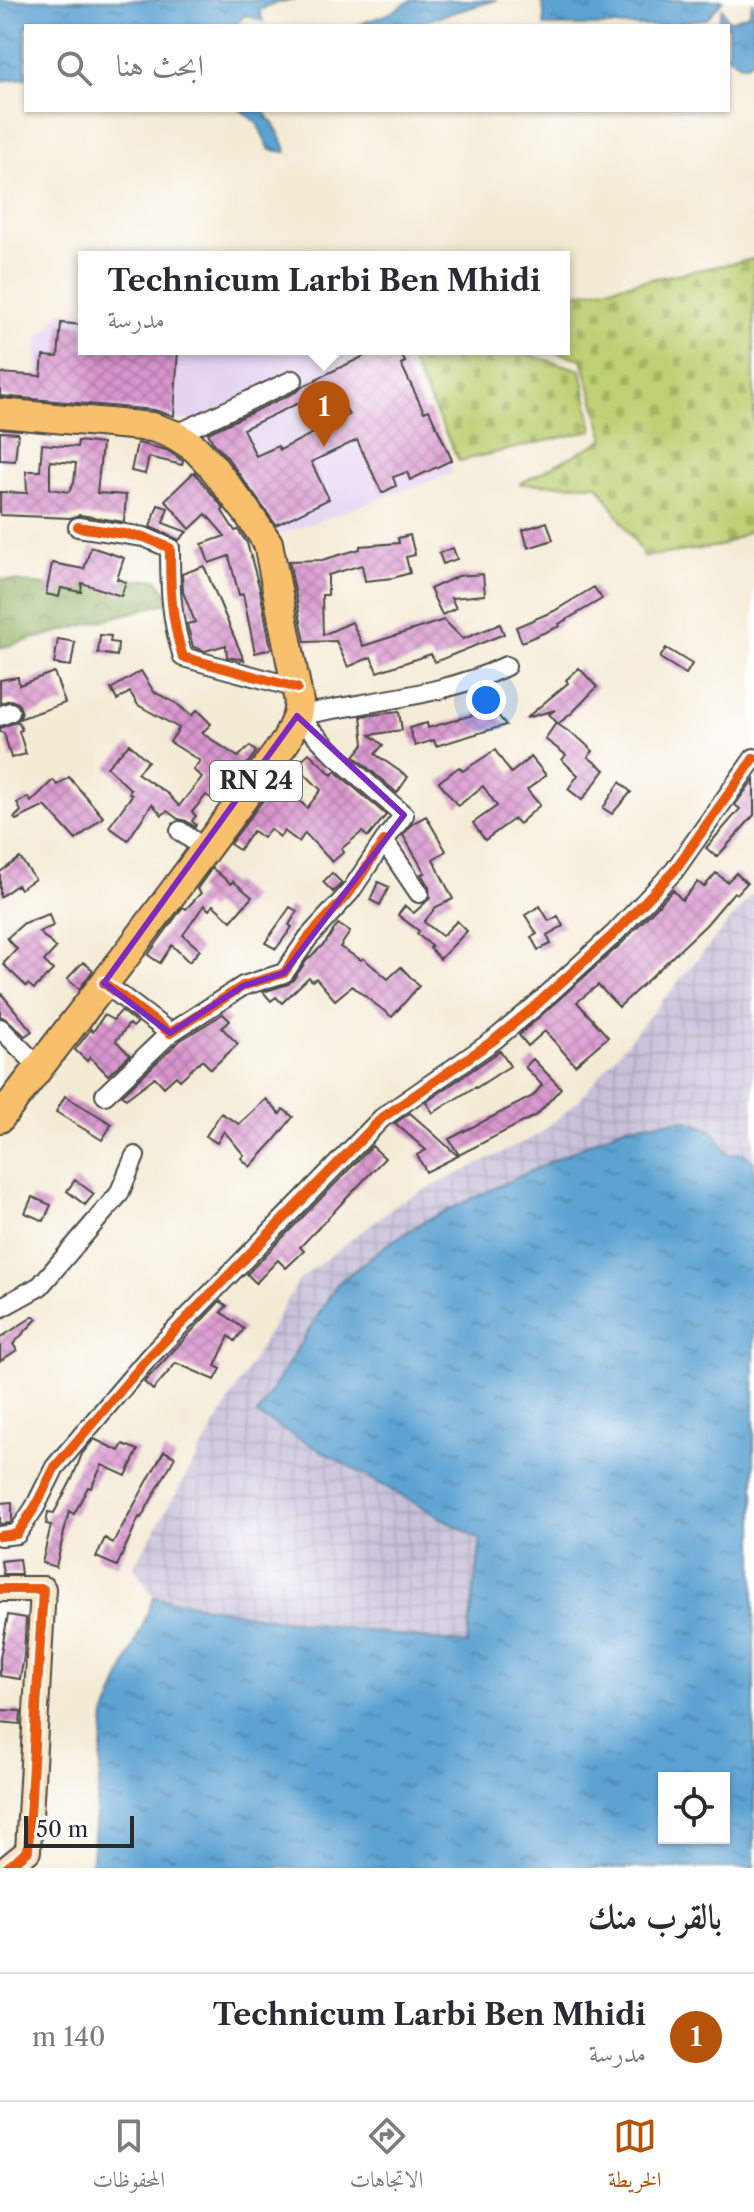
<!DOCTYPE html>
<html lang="ar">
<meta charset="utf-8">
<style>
:root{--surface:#fff;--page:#f7f7f7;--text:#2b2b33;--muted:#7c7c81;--line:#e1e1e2;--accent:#b45309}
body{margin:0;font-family:"Libre Caslon Text",Amiri,serif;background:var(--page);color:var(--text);direction:rtl}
.controls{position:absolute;right:24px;bottom:24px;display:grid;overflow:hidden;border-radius:0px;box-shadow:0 2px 6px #0004}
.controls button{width:72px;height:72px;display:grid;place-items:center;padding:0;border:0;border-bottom:2px solid var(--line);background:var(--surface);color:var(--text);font:40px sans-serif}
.scale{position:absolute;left:24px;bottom:20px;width:110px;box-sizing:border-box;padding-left:8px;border:4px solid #2b2b2b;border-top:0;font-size:22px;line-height:28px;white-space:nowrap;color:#2b2b2b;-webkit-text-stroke:6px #fff;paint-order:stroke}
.you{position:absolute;left:486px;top:700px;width:28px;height:28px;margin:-20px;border:6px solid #fff;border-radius:50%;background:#1a73e8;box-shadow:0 0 0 12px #1a73e833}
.badge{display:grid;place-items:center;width:52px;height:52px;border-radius:50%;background:var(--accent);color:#fff;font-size:26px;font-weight:700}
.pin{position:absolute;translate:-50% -66px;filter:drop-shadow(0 2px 4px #0008)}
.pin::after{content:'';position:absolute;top:42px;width:28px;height:24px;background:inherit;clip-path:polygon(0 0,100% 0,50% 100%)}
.popup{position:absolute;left:78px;top:251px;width:492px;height:104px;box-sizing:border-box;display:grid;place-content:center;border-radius:0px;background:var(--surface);filter:drop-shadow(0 2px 6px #0005);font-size:26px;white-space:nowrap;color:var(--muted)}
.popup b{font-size:30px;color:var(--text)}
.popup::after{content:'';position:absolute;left:50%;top:100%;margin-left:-16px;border:16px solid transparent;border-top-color:var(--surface)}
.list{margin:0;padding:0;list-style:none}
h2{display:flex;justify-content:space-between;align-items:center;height:104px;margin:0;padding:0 32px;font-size:34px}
h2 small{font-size:26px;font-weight:400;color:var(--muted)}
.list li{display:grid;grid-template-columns:52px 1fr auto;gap:24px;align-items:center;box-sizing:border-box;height:128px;padding:0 32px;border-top:2px solid var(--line)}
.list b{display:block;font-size:30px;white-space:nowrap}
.list p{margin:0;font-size:26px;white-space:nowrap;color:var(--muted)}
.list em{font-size:26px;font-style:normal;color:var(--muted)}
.icon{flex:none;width:44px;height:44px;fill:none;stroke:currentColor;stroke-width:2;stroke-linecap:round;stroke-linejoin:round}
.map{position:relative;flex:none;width:754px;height:1868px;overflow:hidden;direction:ltr}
.search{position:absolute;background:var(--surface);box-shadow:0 2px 6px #0004;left:24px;right:24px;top:24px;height:88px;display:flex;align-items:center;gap:20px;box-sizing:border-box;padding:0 28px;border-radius:0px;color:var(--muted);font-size:30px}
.sheet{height:232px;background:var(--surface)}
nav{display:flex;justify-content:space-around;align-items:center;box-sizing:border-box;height:112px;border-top:2px solid var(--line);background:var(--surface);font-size:22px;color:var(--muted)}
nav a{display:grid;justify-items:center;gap:4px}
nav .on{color:var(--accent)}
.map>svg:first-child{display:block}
</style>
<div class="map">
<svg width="754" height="1868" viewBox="0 0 754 1868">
<defs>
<pattern id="industrial-grid" width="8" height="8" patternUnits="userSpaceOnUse" patternTransform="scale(2)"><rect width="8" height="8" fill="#c6c0d9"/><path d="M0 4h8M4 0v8" fill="none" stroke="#aaa5ba"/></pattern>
<pattern id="forest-crowns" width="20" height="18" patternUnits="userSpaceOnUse" patternTransform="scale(2)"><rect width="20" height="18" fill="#96b265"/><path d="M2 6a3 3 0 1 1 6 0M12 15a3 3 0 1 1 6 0" fill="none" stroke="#7b9153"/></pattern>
<pattern id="cemetery-stones" width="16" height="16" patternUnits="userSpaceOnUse" patternTransform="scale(2)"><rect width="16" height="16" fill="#bed073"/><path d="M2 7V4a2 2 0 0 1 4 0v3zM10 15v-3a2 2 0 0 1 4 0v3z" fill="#a3b364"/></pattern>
<pattern id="water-ripples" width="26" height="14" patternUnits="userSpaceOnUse" patternTransform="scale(2)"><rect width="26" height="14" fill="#5ca2d2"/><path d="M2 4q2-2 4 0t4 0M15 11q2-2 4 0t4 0" fill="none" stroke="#4c84ab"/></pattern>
<pattern id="building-cross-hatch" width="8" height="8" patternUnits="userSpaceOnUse" patternTransform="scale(2)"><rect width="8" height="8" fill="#d995cd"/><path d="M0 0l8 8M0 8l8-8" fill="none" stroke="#b07aa7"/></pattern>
</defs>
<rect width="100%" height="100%" fill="#fff"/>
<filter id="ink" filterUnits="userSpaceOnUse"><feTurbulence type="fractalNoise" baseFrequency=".0125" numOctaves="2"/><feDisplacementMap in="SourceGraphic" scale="16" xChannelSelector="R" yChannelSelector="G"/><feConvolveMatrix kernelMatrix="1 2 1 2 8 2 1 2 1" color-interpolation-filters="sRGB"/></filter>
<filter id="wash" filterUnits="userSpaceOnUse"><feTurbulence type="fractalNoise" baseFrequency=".006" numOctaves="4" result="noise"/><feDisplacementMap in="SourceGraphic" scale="32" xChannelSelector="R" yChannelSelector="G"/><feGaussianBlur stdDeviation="1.8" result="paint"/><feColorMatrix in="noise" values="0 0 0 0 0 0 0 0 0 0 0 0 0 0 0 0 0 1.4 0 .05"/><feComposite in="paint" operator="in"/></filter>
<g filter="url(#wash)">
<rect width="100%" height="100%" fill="#f4ebd5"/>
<path fill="#e4d3f1" d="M63,311L84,313V349H398L453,473L272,537L188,420L35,409L38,338Z"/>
<path fill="url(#industrial-grid)" d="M754,892V1162L743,1152L729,1155L709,1128L684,1120L626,1126L423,1222L257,1415L481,1540L467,1645L262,1617L154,1597L134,1566L299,1280L398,1203L538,1135L577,1102Z"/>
<path fill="url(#forest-crowns)" stroke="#606e48" stroke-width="2" d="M0,579L50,586L156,579L174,601L0,648Z"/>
<path fill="url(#cemetery-stones)" stroke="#747e4f" stroke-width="2" d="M754,259V529L720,546L645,557L598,485L519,484L605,439L582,359L545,349H564V296Z
M405,349H509L581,370L593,430L459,461Z"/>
<path fill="url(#water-ripples)" stroke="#44667e" stroke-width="2" fill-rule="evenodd" d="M0,0H296L277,3L259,10L263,21L245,15L234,26H26V78L0,81Z
M412,0H497L407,26H356C366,20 378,19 388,14C396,10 404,4 412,0Z
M541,0H723L707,19L681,22L672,26H544V12Z
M753,0L754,56L749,63L742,65L728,56V26H722L719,18L722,8L727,19L732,20L749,14Z
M241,110H264L279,133L287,152L270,150L257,123Z
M684,1120C696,1125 712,1126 718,1138C722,1145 724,1149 729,1155L743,1152L754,1162V1868H91L105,1716L154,1597L262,1617L467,1644L481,1540L257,1415L337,1284L385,1246L423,1222L626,1126ZM664,1778H724V1838H664Z"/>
<g id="blocks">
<path fill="url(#building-cross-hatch)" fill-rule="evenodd" d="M61,323L84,325V349H178L174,416L154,410L0,396V373L41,376L43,356L58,357Z
M379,349H399L405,362L401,364L424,412L429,410L452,460L410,480L407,472L393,477L396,486L382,493L357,440L311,462L329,499L276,525L226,456L212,441L208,433L298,391L303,386L317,380L316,379ZM335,386L349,415L280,450L278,446L256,456L243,429Z
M0,432L18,433L15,461L0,460Z
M78,441L102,444L97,493L126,495L124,522L80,515L70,518L0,515V492L27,493L26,471H40L42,444L77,447ZM50,461L76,463L74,483L69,492L50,489Z
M137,443L167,450L183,461L182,465L149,457L145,474L131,471Z
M194,472L224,509L222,511L235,531L238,530L247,543L260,590L271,649L255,653L243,594L239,595L229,556L209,563L202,544L225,536L206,514L190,529L165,500Z
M158,505L168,508L163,523L187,532L179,540L150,527Z
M547,522L553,540L528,548L523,530Z
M410,535L415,555L406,557L410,573L393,578L365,581L362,565L328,575V595H322L323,635L352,622L363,646L444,620L463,639L500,624L504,634L435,662L431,654L377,672L371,657L348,667L336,641L305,642L289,561L322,560L360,549V546L399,543L398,538Z
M91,547L124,558L117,579L126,582L121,596L82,583L81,592L61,588L59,597L46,594L52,563L84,569Z
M453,548L457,559L443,564L439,553Z
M204,566L216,594L244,660L227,657L226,645L205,651L193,647L187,624L195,622L183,592L182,574Z
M483,574L485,595L451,598L456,608L442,615L430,589L458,576Z
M594,587L602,599L559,624L560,626L522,642L516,627L554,611Z
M100,635L111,636L110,642L118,643L117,656L98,653Z
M58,639L75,642L71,666L54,664Z
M666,648L692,664L686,674L660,658Z
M579,668L597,687L572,713L558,724L549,714L555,710L526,718L568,683L566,680Z
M141,671L154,692L176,703L191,716L197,710L211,724L202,733L238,757L250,746L256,752L218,803L206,795L192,812L196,816L192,821L196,825L195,827L186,821L178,819L167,811L162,815L152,804L128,840L109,827L132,795L129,793L131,790L107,767L129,744L148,761L137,773L168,794L179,806L202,777L193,770L200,761L170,742L179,728L138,705L130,692L117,700L111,689Z
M54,672L65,703L19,719L22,713L18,703L11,700L0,703V680L18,677L19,685Z
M493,709L506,725L436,746L434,740L415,746L409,728L427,723L428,728Z
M399,712L402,730L370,735L383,745L375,754L408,777L397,793L354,756L364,744L361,716Z
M18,721L22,730L19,731L26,754L11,758L4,733L0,732V728Z
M556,723L581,740L593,751L588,757L605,770L582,800L568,789L578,775L562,760L566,755L545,739Z
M495,750L511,773L531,757L546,775L527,790L540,805L519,824L514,819L485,840L473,823L497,806L483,786L458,806L439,782L459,767L463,771Z
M309,753L332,775L335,771L386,815L368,837L362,832L341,849L344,852L332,862L305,833L299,842L284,831L280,837L270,829L263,838L253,831L239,850L230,844L286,770L295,775L286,788L307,808L321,790L296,765Z
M69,777L103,817L76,840L45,806L16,820L14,818L21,811L17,803L28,797L31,802L53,780L57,785Z
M754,779V815L717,857L706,848L740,809L735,805Z
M620,782L631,792L612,814L603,808Z
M426,816L446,851L433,859L453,899L436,907L424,922L442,936L457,921L467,931L440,959L430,948L432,946L417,934L419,931L398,915L405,906L414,913L430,898L429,887L421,874L425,873L403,835L413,823Z
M20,858L35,879L20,889L17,885L0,897V872Z
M212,868L231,884L233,881L252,897L231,921L213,905L209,910L204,905L183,935L200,950L189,962L172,945L160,963L148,955L183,907L186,909L201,893L197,889Z
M332,873L342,883L333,892L323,882Z
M716,873L727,882L736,873L747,883L737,894L734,892L706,925L619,1007L598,985L577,1002L608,1037L575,1065L545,1031L528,1046L519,1035L621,944L673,890L682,900L698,882L704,887Z
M378,882L389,887L380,905L370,900Z
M540,906L549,921L558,916L563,926L547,935L551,944L538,950L531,937L537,934L525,915Z
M290,907L297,911L289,925L292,927L276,949L265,943Z
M49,914L53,926L39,932L56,948L44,961L53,970L34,989L28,984L26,986L3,964L17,949L7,938L24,923Z
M338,924L350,932L340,947L361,960L363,958L388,979L401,967L419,986L392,1017L352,986L335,1000L316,978L312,981L309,977L282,1003L276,997L271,1001L263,992L288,984L293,980L307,960L325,943Z
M83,962L93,970L79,989L67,979Z
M0,992L32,1031L25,1036L8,1020L0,1016Z
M121,1011L137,1023L133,1027L129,1024L116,1041L130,1055L108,1075L90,1057L87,1061L75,1050L91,1029L93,1032L104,1015L113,1020Z
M223,1014L230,1021L222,1028L238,1044L211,1069L202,1060L180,1080L176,1076L164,1087L155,1077L126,1099L122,1095L170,1050L181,1040Z
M500,1051L510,1066L476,1088L475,1087L433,1113L426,1102Z
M533,1059L561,1088L537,1115L459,1155L449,1139L533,1096L542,1085L525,1067Z
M65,1096L112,1124L102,1140L56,1112Z
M266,1099L280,1114L283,1109L293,1117L273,1142L250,1167L241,1158L244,1155L224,1131L217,1143L206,1136L221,1113L239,1124Z
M410,1113L426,1127L458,1156L426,1172L417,1155L426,1150L395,1123Z
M372,1146L385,1158L300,1247L304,1251L286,1268L278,1260L256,1283L247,1274Z
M75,1180L94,1194L85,1205L67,1191Z
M32,1197L51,1205L44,1221L25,1213Z
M220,1301L227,1306L221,1312L244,1329L235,1341L229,1336L215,1366L221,1369L215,1380L176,1363L153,1390L144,1382Z
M34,1316L37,1319L13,1344L17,1350L0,1361V1338Z
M94,1439L119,1451L123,1444L138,1450L126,1476L102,1465L91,1488L88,1487L74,1514L69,1511L56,1567L42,1563L51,1525L46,1524L48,1512L54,1513L72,1479L82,1454Z
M164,1451L175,1457L141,1518L139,1517L117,1566L96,1557L105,1538L113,1543Z
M12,1502V1520L10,1523L0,1524V1503Z
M19,1559L21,1574H3L1,1561Z
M8,1615L26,1618L24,1656L20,1679L0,1676V1658Z
M0,1710L21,1711L20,1724L0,1722Z"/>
</g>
</g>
<g filter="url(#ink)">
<use href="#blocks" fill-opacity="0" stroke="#494844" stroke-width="2"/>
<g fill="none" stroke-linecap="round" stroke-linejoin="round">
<defs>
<path id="street" d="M175,435L293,380
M78,527L144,537L170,548C170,588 171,619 183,657L297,688
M0,716L10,712
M297,716L336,756L404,815L384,841L419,893
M297,716C366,701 442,697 506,666
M180,831L205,849
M104,983L170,1033L243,986L284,973L308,938L350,892L384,841
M0,1028L39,1067
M105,1095L170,1033
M0,1308L40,1286L119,1194L135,1156
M0,1536L17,1534L35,1507L55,1467L149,1357L382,1118L494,1040L534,1007L613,935L674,871L754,758"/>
<path id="secondary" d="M0,1589H43L28,1851L7,1868"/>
<path id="primary" d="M0,413L152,427L175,435L195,448L212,466L247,512L268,543L299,702L297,716L286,741L124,958L0,1118"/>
</defs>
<use href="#street" stroke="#494844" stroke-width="22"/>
<use href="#secondary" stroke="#494844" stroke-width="28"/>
<use href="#primary" stroke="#494844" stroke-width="32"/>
<use href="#street" stroke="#fff" stroke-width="18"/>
<use href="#secondary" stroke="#fce5c4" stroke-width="24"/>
<use href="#primary" stroke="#f8bf6c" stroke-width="28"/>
<defs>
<path id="cycleway" d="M78,527L144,537L170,548C170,588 171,619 183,657L297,688
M104,983L170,1033L243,986L284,973L308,938L350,892L384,841
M0,1536L17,1534L35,1507L55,1467L149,1357L382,1118L494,1040L534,1007L613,935L674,871L754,758
M0,1589H43L28,1851L7,1868"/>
</defs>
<use href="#cycleway" stroke="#fff" stroke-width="15"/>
<use href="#cycleway" stroke="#e8590c" stroke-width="10"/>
</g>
</g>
<path fill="none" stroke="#7b2cbf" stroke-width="6" stroke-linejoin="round" d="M297,716L404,815L284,973L243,986L170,1033L104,983Z"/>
<g text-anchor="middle" stroke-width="6" stroke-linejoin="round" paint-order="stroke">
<rect fill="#fff" stroke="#6b6b6b" stroke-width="2" x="210" y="761" width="92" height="40" rx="6"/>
<g font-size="24" font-weight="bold" fill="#2b2b2b">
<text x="256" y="789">RN 24</text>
</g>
</g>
</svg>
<div class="controls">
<button><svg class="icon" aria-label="locate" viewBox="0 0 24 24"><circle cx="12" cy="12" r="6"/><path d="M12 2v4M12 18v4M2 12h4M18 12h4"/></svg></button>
</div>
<div class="scale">50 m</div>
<div class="you"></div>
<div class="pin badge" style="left:324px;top:447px">1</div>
<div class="popup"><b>Technicum Larbi Ben Mhidi</b>مدرسة</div>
<div class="search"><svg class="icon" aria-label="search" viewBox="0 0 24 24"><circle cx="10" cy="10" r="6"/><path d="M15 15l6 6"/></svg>ابحث هنا</div>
</div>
<section class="sheet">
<h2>بالقرب منك<small></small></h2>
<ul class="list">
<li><span class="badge">1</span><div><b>Technicum Larbi Ben Mhidi</b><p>مدرسة</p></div><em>140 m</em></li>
</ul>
</section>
<nav>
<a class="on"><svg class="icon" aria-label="map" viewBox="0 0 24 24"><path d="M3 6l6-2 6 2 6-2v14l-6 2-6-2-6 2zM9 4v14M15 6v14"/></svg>الخريطة</a>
<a><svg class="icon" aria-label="directions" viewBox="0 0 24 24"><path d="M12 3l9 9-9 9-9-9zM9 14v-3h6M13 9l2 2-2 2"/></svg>الاتجاهات</a>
<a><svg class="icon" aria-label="saved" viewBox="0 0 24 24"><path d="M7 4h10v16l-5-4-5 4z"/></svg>المحفوظات</a>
</nav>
